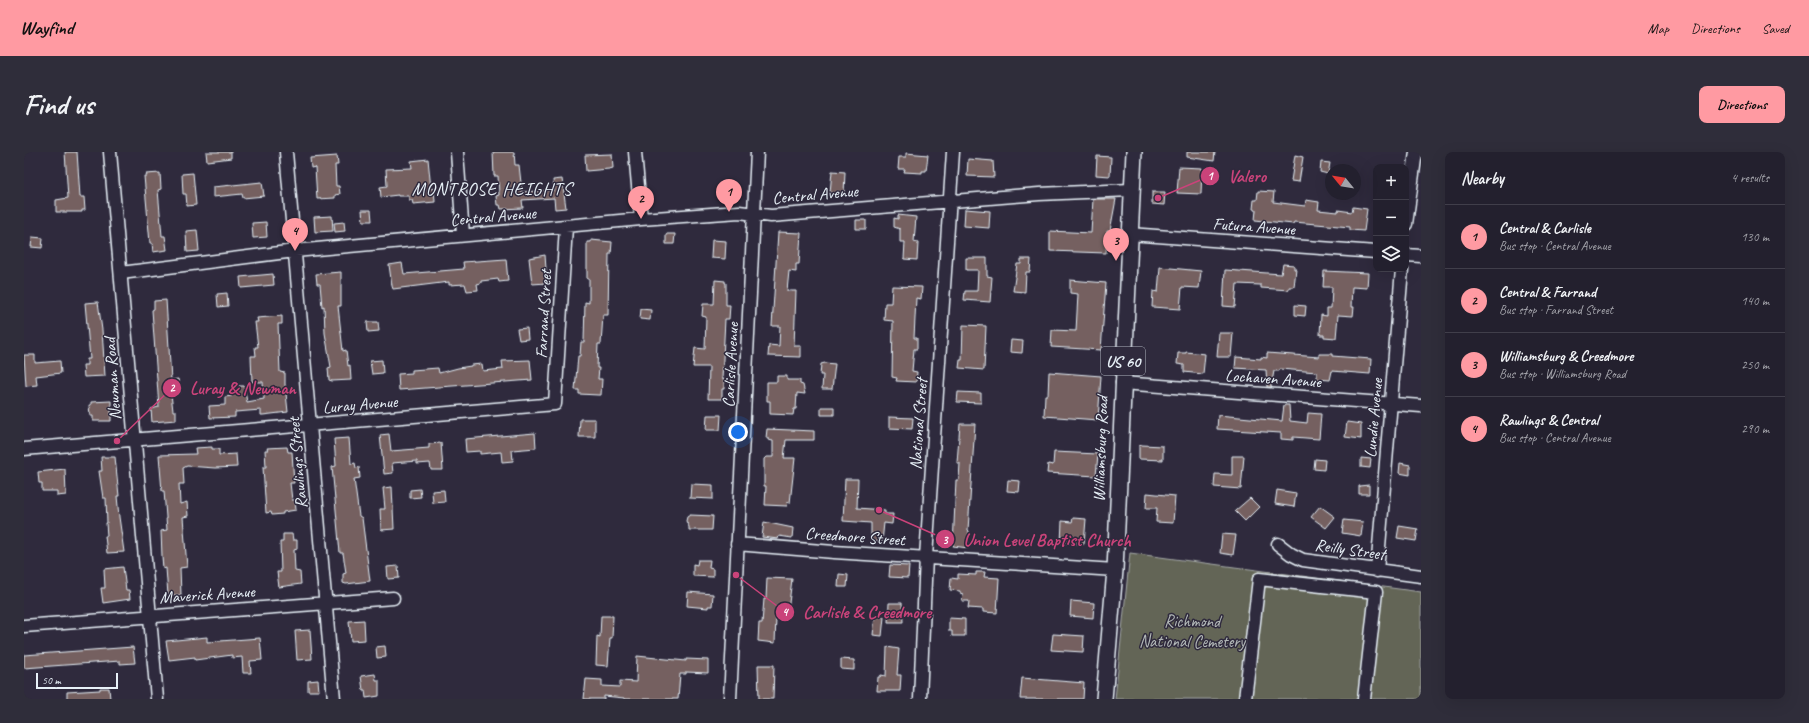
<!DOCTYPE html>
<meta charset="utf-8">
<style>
:root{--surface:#23202e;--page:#2f2d3a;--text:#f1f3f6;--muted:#a3a3aa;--line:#403e4a;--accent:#ff9aa2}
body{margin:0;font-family:Caveat,sans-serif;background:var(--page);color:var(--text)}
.controls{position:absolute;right:12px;top:12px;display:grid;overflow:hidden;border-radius:8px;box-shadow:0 4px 16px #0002}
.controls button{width:36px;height:36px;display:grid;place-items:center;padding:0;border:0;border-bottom:1px solid var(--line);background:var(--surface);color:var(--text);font:20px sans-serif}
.compass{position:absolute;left:1301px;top:12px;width:36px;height:36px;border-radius:50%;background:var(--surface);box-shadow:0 4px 16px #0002;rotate:300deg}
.scale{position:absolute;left:12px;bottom:10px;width:82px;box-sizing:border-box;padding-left:4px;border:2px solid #e8f1f8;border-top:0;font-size:11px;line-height:14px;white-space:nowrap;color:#e8f1f8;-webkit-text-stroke:3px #2f2a3d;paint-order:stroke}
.you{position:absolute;left:714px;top:280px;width:14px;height:14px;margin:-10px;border:3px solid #fff;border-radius:50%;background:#1a73e8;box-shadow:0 0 0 6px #1a73e833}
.badge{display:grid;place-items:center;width:26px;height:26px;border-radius:50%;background:var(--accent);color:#111;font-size:13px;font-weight:700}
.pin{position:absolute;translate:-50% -33px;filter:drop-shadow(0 1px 2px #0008)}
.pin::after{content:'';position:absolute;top:21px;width:14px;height:12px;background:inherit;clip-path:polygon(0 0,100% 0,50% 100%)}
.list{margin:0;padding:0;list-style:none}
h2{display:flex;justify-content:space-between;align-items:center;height:52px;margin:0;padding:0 16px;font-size:17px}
h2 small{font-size:13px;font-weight:400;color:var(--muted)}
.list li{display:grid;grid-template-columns:26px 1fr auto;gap:12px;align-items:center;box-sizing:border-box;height:64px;padding:0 16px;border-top:1px solid var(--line)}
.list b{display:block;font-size:15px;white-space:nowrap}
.list p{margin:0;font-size:13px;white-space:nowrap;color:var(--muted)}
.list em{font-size:13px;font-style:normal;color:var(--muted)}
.icon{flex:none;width:22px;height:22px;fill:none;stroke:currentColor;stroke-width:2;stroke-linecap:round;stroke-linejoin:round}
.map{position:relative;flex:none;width:1397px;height:547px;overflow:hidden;border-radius:8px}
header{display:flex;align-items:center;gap:24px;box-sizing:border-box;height:56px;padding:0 20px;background:var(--accent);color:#111}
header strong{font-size:19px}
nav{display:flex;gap:22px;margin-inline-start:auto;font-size:14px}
.intro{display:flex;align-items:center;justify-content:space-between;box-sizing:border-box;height:96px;padding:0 24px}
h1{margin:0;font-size:28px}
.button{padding:10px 18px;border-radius:8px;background:var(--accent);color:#111;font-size:14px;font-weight:700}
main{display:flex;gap:24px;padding:0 24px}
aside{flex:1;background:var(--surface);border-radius:8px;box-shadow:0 4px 16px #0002}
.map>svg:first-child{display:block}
</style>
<header>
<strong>Wayfind</strong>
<nav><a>Map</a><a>Directions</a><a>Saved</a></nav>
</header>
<div class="intro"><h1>Find us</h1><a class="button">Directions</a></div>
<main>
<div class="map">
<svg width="1397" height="547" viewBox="0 0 1397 547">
<rect width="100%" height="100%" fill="#2f2a3d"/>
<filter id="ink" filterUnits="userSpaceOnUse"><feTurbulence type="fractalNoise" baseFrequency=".025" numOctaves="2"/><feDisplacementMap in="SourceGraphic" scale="8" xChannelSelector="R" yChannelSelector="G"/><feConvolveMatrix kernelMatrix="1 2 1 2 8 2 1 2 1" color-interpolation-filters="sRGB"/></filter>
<g filter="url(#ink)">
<path fill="#646557" stroke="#a6aba8" d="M1106,401L1397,440V547H1091Z"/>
<path fill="#746160" stroke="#e8f1f8" d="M41,0H53L56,45H60L61,58H58V60H32V48L44,46Z
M182,0H207V6L183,9Z
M469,0H490L491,13H495L498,40L530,38L529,28L538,27L542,56L531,57L530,46L498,48L499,56L477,57L476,53H473L472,44L475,43L474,24H470Z
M1163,0H1191L1190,9L1163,5Z
M882,1L904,3L902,19H898V21L880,20L881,17H874L875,5H882Z
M588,2L589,16L585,17L562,19L561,3Z
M1271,3L1279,5L1275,30L1267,29Z
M313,4L314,13H311L312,34H315L316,42L311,43V46L293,47L291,15L287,16L286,6Z
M1073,4L1087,5L1086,24L1072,23Z
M404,7L407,37L410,36L411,50L389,52L388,48H385V44H374V43L357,45L356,35L363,34L362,17L388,16L387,9Z
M944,7L969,9L970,25L943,24Z
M1297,10L1306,11L1304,22L1296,20Z
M1155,15L1178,16L1177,42L1153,41Z
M808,19L821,20L820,42L806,41Z
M136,21L137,37L134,38L138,84H141L143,98L129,100L128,91H126L120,24H123L122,22Z
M169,21L172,53L163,54L162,42H159L158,22Z
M238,30L240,44L219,46L218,42L189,45V35Z
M1234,39L1250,40L1249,50L1281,54L1282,48L1295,50L1294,58L1314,60V58L1328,60L1329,55L1343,57L1340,79L1326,78V75L1270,70L1269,72L1231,68L1232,58L1229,57L1230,48H1233Z
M1128,40H1141L1140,53L1128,52Z
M1069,47H1092L1086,79H1083L1082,101L1026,99V79L1067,81Z
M941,57L966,59L965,76L940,74Z
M338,58H347L348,69H339Z
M874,63L892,65L890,90L894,91L893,108L880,107L881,90H876V77L870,75V66L874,67Z
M308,64L309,79L291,80L290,65Z
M832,68H842V77H832Z
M242,70L243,85L229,86L228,71Z
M320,70L321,79L311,80L310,71Z
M173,78L175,99L163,100L162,79Z
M754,80L777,81L775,112H772V120L765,119L763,139H772L770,194H777V205L744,204L745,193L755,194L756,174H748Z
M642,82H651L650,92H642Z
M8,85L19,86L18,96L7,95Z
M567,88L588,90L587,102H585L584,163H579L577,192H574L573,216H575L574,227H578L577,243H574L555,242V238H551L554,204H556L557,190H560L561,150L565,151V127H563V90H567Z
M688,88L702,89L701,107L687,106Z
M521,103L523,131L508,132L505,106Z
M942,106H963V124L968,125L966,150L940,148L941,139H953L954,118H942Z
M482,107L484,129L475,130L474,127L457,129V131L453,132L454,138L443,139L441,132L425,133V130L369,137L368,134L365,113L378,111L380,122L440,117L439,110Z
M997,107H1007L1006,120H1002L1001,140L989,139L993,112H997Z
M1259,112L1270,113V117H1272L1270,135H1265V138L1237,136V133L1213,132L1211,155L1199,154L1201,118L1257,122Z
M1136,115L1177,119L1175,136L1158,135L1156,157L1128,155L1129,139L1134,140Z
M1300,119L1344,121L1343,136L1328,135L1327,155H1330L1329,164L1314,163L1312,186L1300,185V183H1296L1297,163L1303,164V156H1307L1308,135H1299Z
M317,120V154H314L319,199L322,198L324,214L326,213L327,228L308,229L305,228L304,216L307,215L301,181L300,154L298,155L296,132H293L292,122Z
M249,122L250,133L217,136L216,125Z
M691,128L701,129V131H702V153H706L705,167H701L698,227H700V237H698V247H684L685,215H669L671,196L681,197L682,165L678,164L679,152H690Z
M1046,128L1082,131L1077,198L1027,195L1028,178L1052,179L1054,142L1046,141Z
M868,134L898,135L897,147L892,146L890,186H893V197H890L888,219L893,220L892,230L872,229L873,226L868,225L869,169L860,168L861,151H867Z
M203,141L204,154L194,155L193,142Z
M142,148L147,228L154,227L156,241L147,242L149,259H152V268L128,270L127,257L135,255L128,158L130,157V149Z
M74,150L78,178L81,224L60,225L59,213H63V207H66L61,151Z
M1271,153L1282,154L1281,164L1271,163Z
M617,157L627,158L626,168L616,167Z
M258,164V172H254L256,220L261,221V232L264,260L239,263H237V258L211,260V265L186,266L185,254L201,253V245L208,244V234H220L223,250L240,247L239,230H228L227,204H232L231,195H234L231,170H234L233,166Z
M343,170H354L355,179L344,180Z
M939,173L962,174L960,218L935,216L936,208H938Z
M503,176L504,187L495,188L493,177Z
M1195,181H1209L1207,205H1193Z
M987,188L999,189L998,201L986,200Z
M1162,200L1181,202L1179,222L1160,220V213L1153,212L1154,201H1162Z
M1243,201L1295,205V202H1308V204L1347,207L1346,222L1308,219L1306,228L1293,227V220L1256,217L1255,219H1250L1247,235H1243L1242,218L1211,216L1212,205L1237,207V205L1243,206Z
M0,203H11V211L36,209L37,221L12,224L13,233L2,234Z
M358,208L359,221L348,222L346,209Z
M506,208L508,228L375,238L374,222L388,221V218L414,216L415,221L434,216L447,214V213L458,212L459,219L479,217L478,209Z
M801,211L811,212L808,237H798L799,223H796L797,212Z
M1025,220L1077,224L1074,268L1020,264L1021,243H1024Z
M753,224H763V228H776V232L779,233L781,242L773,241L772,257H770L769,263L746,262V249H743V230H753Z
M934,240L957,241V251L933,250Z
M87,249V269H69V264H66L65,253H67V250Z
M1260,253H1265L1266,269L1283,271L1284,261L1297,262L1295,287L1269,285V288L1257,287V281L1193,277L1194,263L1258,269Z
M797,255H810V263H797Z
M683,263H697L696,278H682Z
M865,265L889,266L888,277L865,276Z
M556,267H571V285H555Z
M1323,270L1337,272V287L1321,285Z
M936,272H951L944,378L945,379L944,396L929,394L932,328H935L936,311H933Z
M743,277L790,279V288H762L760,306H771L766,351L764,350L763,354L741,353L742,334H740V307L742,305H749V289L744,288V286H742Z
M511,281L512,296L488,298L489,309L478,310L477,300L456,302V299L442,300L441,287Z
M365,282L367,299L405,296V292L417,291L419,318H407L406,311L393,312V309L368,311L369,321L360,322L356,283Z
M325,286L327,312L331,311L332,316L335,315L336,326L330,327L335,364L338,366L346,429L322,432L319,431V422L322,421L319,401H316L308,315L312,314L310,287Z
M1118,293L1139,294V308L1115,307V294Z
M188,295V297H195V303L212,302L213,315L191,316L163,314L159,316L160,332H155L156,352L163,350L164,364L159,365L163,415L156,416L157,443H144L142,416L139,417L138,404L137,379L143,378L140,339H138L135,303L172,302L171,296Z
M263,295L264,300H268L270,331H266L268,348H271L272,358L259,360V362L248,363L247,360L242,361L239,315H242L241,298H244L243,296Z
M1030,300L1074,302L1072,324L1023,321L1024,312L1029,313Z
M1208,304H1220L1217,337L1190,335L1191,322L1208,323Z
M77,305H91L95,344H93L95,365L100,400L83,401L81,384H83L82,371H83L82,346H79L75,319H78Z
M1337,306L1347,307L1346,316L1337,315Z
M1291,307L1301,308L1300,318L1290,317Z
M1376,311L1386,313V323L1375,321Z
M41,317L42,343L33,344V339H18V331H15L14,320Z
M821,327H834L833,356L861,358V362H869L868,372L860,371L858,390L847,389V371L819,369Z
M984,328L996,329L995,340L983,339Z
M667,332L689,333V347L666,346Z
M1345,333V342H1335V334Z
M368,335L370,377L357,378L356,357H361L359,336Z
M396,337L397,345L386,346V338Z
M420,338L421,350L409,351L408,339Z
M1253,338L1272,341L1270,355L1251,352Z
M1123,341L1151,344L1149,371L1132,370L1133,356H1122Z
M1226,346L1235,355L1221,369L1211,359Z
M1296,354L1311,365L1302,376L1287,365Z
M666,363L689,364L688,378H665V375L662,369L663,365Z
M1049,366L1062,367L1060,392L1037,391L1038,369L1048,370Z
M1320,368L1339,370L1337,384L1318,381Z
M740,370L769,376L768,386L755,384L754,387L738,385Z
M1375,374L1394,377L1392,389L1373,386Z
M259,382H268L269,388H273V397L270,398L271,419L276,420L277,432L255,435L253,420H257L256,390H259Z
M1198,382L1212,383L1209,403L1196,401Z
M674,408H686L685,416L689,417V425L669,424V412L673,413Z
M866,413L885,414L884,426L865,425Z
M374,414L375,426L364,427L363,415Z
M99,415L102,438H105L106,447L79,451L77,436H81L80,417Z
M952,420H961L960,425L975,426L973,461L959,460V457L944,456L945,449H938L939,442L936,441V439L926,438L927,426L934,427V422L952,423Z
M815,422L824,423L823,435H814Z
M743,426L768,427L764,459H761L760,465H752L751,491L734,489L735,471H738L740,447H742Z
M664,440L689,442L688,454H684V456L663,454Z
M1047,449L1070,451L1069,466L1046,464Z
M865,451H878L879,470H864Z
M577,464H589L588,486H586L584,514L572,513L573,484L576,485Z
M851,464L860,465L858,484L849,483Z
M925,466L941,467V484H928V479H925Z
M340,468L341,488L327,489L325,469Z
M286,478L288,507L273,508L271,479Z
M1029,482L1060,484L1059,500L1027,498Z
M183,485V490L236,486L238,508L226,509L227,521H219L218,505L208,506V503L171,508V505L145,508L142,489Z
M361,494L362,505L353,506L352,495Z
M109,495L111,511L96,512V509L0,516V503Z
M863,495L875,497L873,523H877L876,539H853L854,525H856L857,523L862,524Z
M613,504L662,509V507L684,508V521L662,520V522H656L654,547H600V546L580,544V547H560L562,527L578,528V534L596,535V529L612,530Z
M817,507L830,508V518L817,517Z
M734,513H750L749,547H735Z
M351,522L352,528H355V544L342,546L341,538H339L337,524Z
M998,526L1060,531L1059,547H996Z
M294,528L295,539H284V529Z
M76,536H85L86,547H43V540L76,538Z"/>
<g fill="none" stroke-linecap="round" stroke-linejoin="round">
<defs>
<path id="minor" d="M86,0L133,547
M262,0L310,547
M433,0L439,83
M611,0L617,67
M1382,72L1392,0
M1105,82L1352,100
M1382,103L1397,104
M97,121L271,99L617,67L715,60L747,64L1015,42L1107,38
M1098,231L1397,254
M0,297L531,252L542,75
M713,392L810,400L1091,418
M1254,392L1267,402L1279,408L1397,424
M1353,419L1378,117
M0,474L369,446
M706,547L733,0
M896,547L902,405L929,0
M1221,547L1235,427L1352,440L1340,547"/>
<path id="major" d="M1080,547L1091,418L1110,0"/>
</defs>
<use href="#minor" stroke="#e8f1f8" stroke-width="15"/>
<use href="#major" stroke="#e8f1f8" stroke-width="18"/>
<use href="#minor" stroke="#2f2a3d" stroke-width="12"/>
<use href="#major" stroke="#2f2a3d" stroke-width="15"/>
</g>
</g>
<g text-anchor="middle" stroke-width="3" stroke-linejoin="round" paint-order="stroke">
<rect fill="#2f2a3d" stroke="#b0b5c0" stroke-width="1" x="1077" y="195" width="44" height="28" rx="3"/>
<g font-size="16" font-weight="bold" fill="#e8f1f8">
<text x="1099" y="215">US 60</text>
</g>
<g font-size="17" fill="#e8f1f8" stroke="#2f2a3d">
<text transform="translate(791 42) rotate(-5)" y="6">Central Avenue</text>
<text transform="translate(469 64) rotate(-5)" y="6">Central Avenue</text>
<text transform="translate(1230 74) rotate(4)" y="6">Futura Avenue</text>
<text transform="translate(519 162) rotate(-87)" y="6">Farrand Street</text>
<text transform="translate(706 213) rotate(-87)" y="6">Carlisle Avenue</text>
<text transform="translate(1249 226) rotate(4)" y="6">Lochaven Avenue</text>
<text transform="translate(88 227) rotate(-94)" y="6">Newman Road</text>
<text transform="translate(336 252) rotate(-5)" y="6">Luray Avenue</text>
<text transform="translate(1349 266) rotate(-85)" y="6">Lundie Avenue</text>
<text transform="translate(894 272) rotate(-86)" y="6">National Street</text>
<text transform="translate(1076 297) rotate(-88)" y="6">Williamsburg Road</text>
<text transform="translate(273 311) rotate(-95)" y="6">Rawlings Street</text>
<text transform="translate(831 384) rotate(4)" y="6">Creedmore Street</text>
<text transform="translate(1326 397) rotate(8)" y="6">Reilly Street</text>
<text transform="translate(183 442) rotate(-4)" y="6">Maverick Avenue</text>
</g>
<g font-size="17" fill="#b3b9b8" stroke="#2f2a3d">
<text x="1168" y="475">Richmond<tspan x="1168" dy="20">National Cemetery</tspan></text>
</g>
<g font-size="18" letter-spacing="1" fill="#e8f1f8" stroke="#2f2a3d">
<text x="468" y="43">MONTROSE HEIGHTS</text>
</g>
</g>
<path fill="none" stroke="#ca437a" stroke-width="1.5" d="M1134 46L1186 24M93 289L148 236M855 358L921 387M712 423L761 460"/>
<g fill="#ca437a" stroke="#2f2a3d" stroke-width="1.5">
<circle cx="1134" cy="46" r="4"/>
<circle cx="93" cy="289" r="4"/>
<circle cx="855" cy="358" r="4"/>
<circle cx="712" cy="423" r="4"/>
<circle cx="1186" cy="24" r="10"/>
<circle cx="148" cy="236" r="10"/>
<circle cx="921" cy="387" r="10"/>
<circle cx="761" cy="460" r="10"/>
</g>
<g font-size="12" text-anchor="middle" font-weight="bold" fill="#fff">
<text x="1186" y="28">1</text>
<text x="148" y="240">2</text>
<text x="921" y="392">3</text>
<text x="761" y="464">4</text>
</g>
<g font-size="18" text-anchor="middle" font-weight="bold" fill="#ca437a" stroke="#2f2a3d" stroke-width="3" stroke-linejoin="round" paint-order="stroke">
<text x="1223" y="30">Valero</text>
<text x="219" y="242">Luray &amp; Newman</text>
<text x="1023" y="394">Union Level Baptist Church</text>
<text x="843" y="466">Carlisle &amp; Creedmore</text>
</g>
</svg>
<div class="controls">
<button>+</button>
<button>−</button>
<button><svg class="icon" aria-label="layers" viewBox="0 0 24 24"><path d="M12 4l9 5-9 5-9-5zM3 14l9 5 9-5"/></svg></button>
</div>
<svg class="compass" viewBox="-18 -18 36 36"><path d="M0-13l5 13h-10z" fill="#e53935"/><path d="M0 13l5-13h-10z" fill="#a3a3aa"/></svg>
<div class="scale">50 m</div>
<div class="you"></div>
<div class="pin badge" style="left:705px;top:60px">1</div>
<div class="pin badge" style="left:617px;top:67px">2</div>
<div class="pin badge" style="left:1092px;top:109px">3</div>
<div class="pin badge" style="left:271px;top:99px">4</div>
</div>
<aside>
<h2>Nearby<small>4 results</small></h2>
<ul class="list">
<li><span class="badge">1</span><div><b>Central &amp; Carlisle</b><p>Bus stop · Central Avenue</p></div><em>130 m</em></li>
<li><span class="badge">2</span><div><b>Central &amp; Farrand</b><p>Bus stop · Farrand Street</p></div><em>140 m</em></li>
<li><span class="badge">3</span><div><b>Williamsburg &amp; Creedmore</b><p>Bus stop · Williamsburg Road</p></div><em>250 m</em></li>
<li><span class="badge">4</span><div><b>Rawlings &amp; Central</b><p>Bus stop · Central Avenue</p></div><em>290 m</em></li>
</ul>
</aside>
</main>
